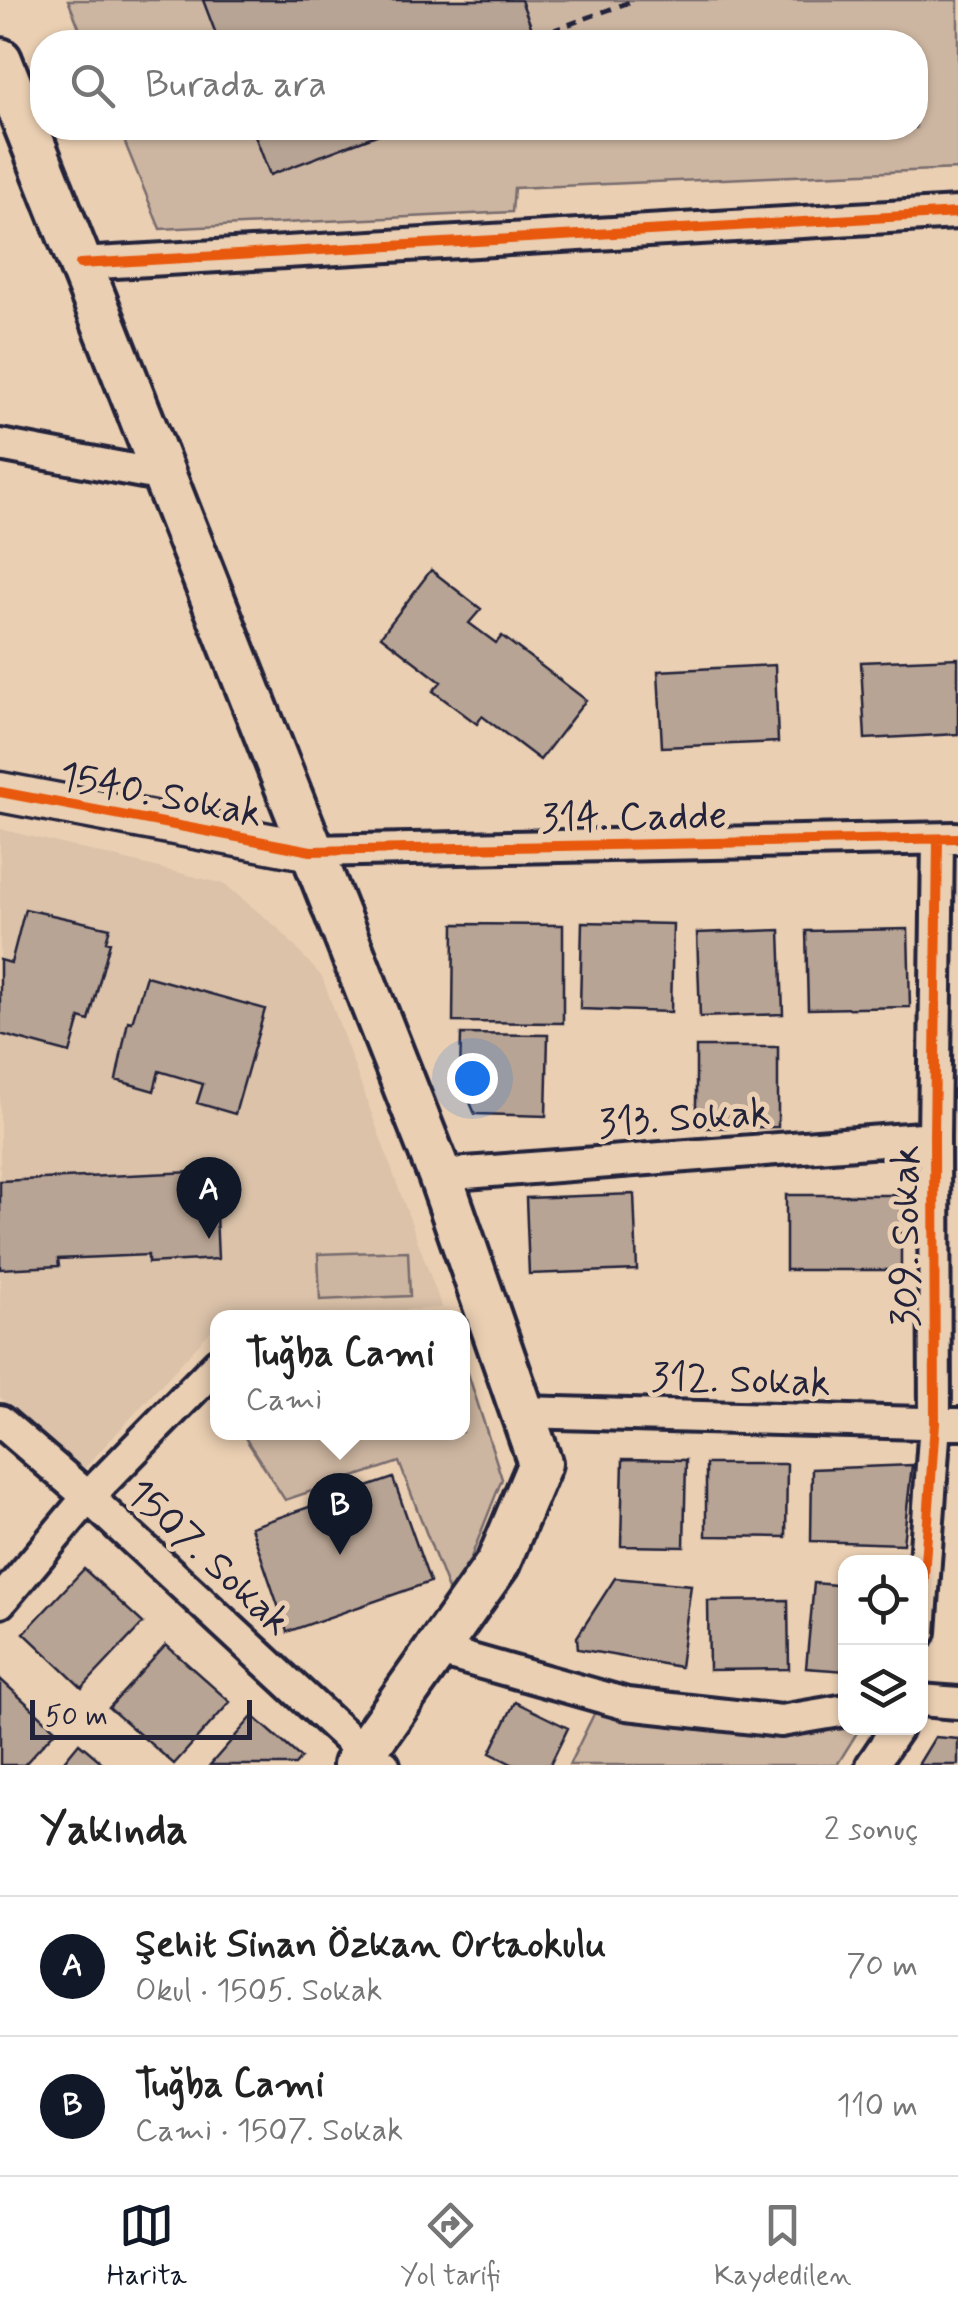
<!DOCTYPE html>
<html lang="tr">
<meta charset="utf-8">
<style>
:root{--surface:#fff;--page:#f6f6f6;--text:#222;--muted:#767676;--line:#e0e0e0;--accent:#111827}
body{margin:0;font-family:Mynerve,sans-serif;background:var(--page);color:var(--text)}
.controls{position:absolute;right:30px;bottom:30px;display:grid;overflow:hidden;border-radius:20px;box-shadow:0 2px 8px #0004}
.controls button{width:90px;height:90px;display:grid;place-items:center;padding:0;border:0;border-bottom:2px solid var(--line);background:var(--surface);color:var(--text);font:50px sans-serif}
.scale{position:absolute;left:30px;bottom:25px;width:222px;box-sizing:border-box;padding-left:10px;border:5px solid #22223b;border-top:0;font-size:28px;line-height:35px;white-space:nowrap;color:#22223b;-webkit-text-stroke:8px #eacfb2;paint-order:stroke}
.you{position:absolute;left:472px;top:1078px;width:35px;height:35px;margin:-25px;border:8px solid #fff;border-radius:50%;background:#1a73e8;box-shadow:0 0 0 15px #1a73e833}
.badge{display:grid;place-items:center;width:65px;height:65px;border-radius:50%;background:var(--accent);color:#fff;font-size:32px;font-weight:700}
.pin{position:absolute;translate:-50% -82px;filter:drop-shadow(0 2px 5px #0008)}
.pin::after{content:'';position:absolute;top:52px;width:35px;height:30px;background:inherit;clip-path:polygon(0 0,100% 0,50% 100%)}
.popup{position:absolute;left:210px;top:1310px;width:260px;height:130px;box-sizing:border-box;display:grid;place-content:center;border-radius:20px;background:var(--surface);filter:drop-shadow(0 2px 8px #0005);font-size:32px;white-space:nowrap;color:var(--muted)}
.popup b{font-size:38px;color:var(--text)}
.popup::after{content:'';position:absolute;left:50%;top:100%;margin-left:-20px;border:20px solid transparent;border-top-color:var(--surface)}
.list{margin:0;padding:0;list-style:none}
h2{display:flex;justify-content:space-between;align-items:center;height:130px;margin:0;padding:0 40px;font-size:42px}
h2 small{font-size:32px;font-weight:400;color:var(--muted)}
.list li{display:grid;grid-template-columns:65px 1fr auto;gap:30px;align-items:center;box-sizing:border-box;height:140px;padding:0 40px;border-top:2px solid var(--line)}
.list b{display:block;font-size:38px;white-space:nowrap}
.list p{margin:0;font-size:32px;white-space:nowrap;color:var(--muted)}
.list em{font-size:32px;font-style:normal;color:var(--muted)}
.icon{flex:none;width:55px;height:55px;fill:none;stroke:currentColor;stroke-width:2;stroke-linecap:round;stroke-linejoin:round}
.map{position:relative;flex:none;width:958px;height:1765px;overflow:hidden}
.search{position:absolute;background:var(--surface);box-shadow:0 2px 8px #0004;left:30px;right:30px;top:30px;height:110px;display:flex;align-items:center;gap:25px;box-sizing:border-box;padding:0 35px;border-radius:40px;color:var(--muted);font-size:38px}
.sheet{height:410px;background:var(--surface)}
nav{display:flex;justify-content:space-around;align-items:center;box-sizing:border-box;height:140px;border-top:2px solid var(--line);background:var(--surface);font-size:28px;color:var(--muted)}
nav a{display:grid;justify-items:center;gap:5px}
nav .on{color:var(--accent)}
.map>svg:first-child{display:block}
</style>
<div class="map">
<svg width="958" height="1765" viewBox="0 0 958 1765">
<rect width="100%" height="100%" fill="#eacfb2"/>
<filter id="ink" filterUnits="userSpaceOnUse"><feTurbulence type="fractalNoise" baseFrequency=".01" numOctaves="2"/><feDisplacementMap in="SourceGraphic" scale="20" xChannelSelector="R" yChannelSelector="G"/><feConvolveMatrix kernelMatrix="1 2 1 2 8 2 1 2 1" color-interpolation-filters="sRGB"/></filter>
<g filter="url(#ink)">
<path fill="#dbc2a9" d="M0,829L224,884L280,930L322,977L442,1308L287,1317L218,1318L217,1324L80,1473L0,1397Z"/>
<path fill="#cdb6a1" stroke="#786c6e" stroke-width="2.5" d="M68,0H958V169L514,188L512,212L160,229L119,128H916V42H85Z
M408,1251L410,1296L320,1300L318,1254Z
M463,1358L502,1479L470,1560L449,1592L399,1462L285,1500L242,1433L462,1432Z
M595,1712L679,1725L789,1733L860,1728L837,1765H569Z"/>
<path fill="#b8a494" stroke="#22223b" stroke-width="2.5" d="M203,0H521L537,42H219Z
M252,128H395L270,175Z
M431,570L481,609L469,623L496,643L502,636L586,700L540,760L482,716L477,724L433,691L441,682L381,636Z
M958,658V734L865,739L861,662Z
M775,665L778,742L662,747L658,671Z
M25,909L110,928L106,941L110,942L89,1021L80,1018L70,1053L0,1034V960L11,963Z
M582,922L673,924L671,1012L580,1009Z
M454,924L563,925V1023L453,1022Z
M908,929L910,1007L808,1009L806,931Z
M780,930L783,1014L700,1017L697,933Z
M146,976L265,1009L235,1114L197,1103L203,1084L159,1071L154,1091L116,1080L128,1021L132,1022Z
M461,1034L548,1035L546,1116L475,1114L460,1079Z
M696,1047H778V1127L696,1128Z
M214,1171L218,1259L148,1263V1255L58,1259L59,1266L0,1269V1181Z
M634,1194L637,1270L529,1274L526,1198Z
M786,1195H901V1270H786Z
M623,1459L686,1460L684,1547L621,1546Z
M706,1464H787L786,1537L706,1536Z
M912,1465L903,1544L811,1541L812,1469Z
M393,1478L430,1582L287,1632L251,1527Z
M84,1569L143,1623L82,1688L24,1633Z
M615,1578L691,1585L680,1667L578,1649L577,1637Z
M814,1583L846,1586V1671L806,1668Z
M788,1600L789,1669L709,1670L708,1601Z
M166,1645L230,1702L174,1764L109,1708Z
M0,1679L56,1730L24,1765H0Z
M515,1702L568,1728L550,1765H514L490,1753Z
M253,1716L301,1758L295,1765H210Z
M935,1737L958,1739V1765H918Z
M79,1743L105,1765H61Z"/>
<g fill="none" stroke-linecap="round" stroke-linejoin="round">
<defs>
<path id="minor" d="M80,264L958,213
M0,445L164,476
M311,851L955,838
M440,1175L934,1137
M522,1412L958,1424
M0,1421L88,1497L364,1753L384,1765
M0,1602L88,1497L218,1364
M920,1632L935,1423L934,1137L938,839
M436,1650L627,1704L781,1721L846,1710
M920,1700L958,1703
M872,1765L897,1728"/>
<path id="tertiary" d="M0,792L311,851"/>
<path id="secondary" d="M0,60L440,1175L540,1463L498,1563L355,1765"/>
</defs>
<use href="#minor" stroke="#22223b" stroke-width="38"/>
<use href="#tertiary" stroke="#22223b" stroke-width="45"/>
<use href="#secondary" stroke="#22223b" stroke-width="50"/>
<path stroke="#22223b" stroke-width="5" stroke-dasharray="10 8" stroke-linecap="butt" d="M546,42L543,34L635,0"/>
<use href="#minor" stroke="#eacfb2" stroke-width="30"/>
<use href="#tertiary" stroke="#eacfb2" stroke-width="38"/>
<use href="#secondary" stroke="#eacfb2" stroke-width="42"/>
<defs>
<path id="cycleway" d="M80,264L958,213
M0,792L311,851L958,838
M920,1632L935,1423L934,1137L938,839"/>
</defs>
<use href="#cycleway" stroke="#eacfb2" stroke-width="16"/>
<use href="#cycleway" stroke="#e8590c" stroke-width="10"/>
</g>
</g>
<g text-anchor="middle" stroke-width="10" stroke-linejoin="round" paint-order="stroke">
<g font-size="40" fill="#22223b" stroke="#eacfb2">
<text transform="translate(161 793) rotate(11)" y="14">1540. Sokak</text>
<text transform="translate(634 815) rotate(-1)" y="14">314. Cadde</text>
<text transform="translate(684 1116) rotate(-4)" y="14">313. Sokak</text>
<text transform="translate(904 1236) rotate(-90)" y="14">309. Sokak</text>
<text transform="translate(741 1378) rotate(2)" y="14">312. Sokak</text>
<text transform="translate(210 1556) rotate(43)" y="14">1507. Sokak</text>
</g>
</g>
</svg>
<div class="controls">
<button><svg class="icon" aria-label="locate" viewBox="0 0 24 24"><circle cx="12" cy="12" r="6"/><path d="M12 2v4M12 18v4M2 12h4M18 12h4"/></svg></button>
<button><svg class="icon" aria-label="layers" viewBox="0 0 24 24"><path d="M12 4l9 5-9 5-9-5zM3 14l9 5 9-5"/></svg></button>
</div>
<div class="scale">50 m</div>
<div class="you"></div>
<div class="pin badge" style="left:209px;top:1239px">A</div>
<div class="pin badge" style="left:340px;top:1555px">B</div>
<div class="popup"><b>Tuğba Cami</b>Cami</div>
<div class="search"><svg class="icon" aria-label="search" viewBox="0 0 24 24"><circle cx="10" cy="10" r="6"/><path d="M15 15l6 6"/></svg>Burada ara</div>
</div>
<section class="sheet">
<h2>Yakında<small>2 sonuç</small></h2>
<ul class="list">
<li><span class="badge">A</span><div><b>Şehit Sinan Özkan Ortaokulu</b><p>Okul · 1505. Sokak</p></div><em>70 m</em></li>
<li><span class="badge">B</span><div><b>Tuğba Cami</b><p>Cami · 1507. Sokak</p></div><em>110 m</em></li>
</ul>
</section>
<nav>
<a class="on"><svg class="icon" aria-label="map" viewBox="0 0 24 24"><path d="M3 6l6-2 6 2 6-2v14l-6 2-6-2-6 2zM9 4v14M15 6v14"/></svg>Harita</a>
<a><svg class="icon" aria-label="directions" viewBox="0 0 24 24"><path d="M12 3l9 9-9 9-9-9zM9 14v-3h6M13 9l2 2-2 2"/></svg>Yol tarifi</a>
<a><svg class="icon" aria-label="saved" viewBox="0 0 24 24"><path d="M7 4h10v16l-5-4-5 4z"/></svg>Kaydedilen</a>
</nav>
